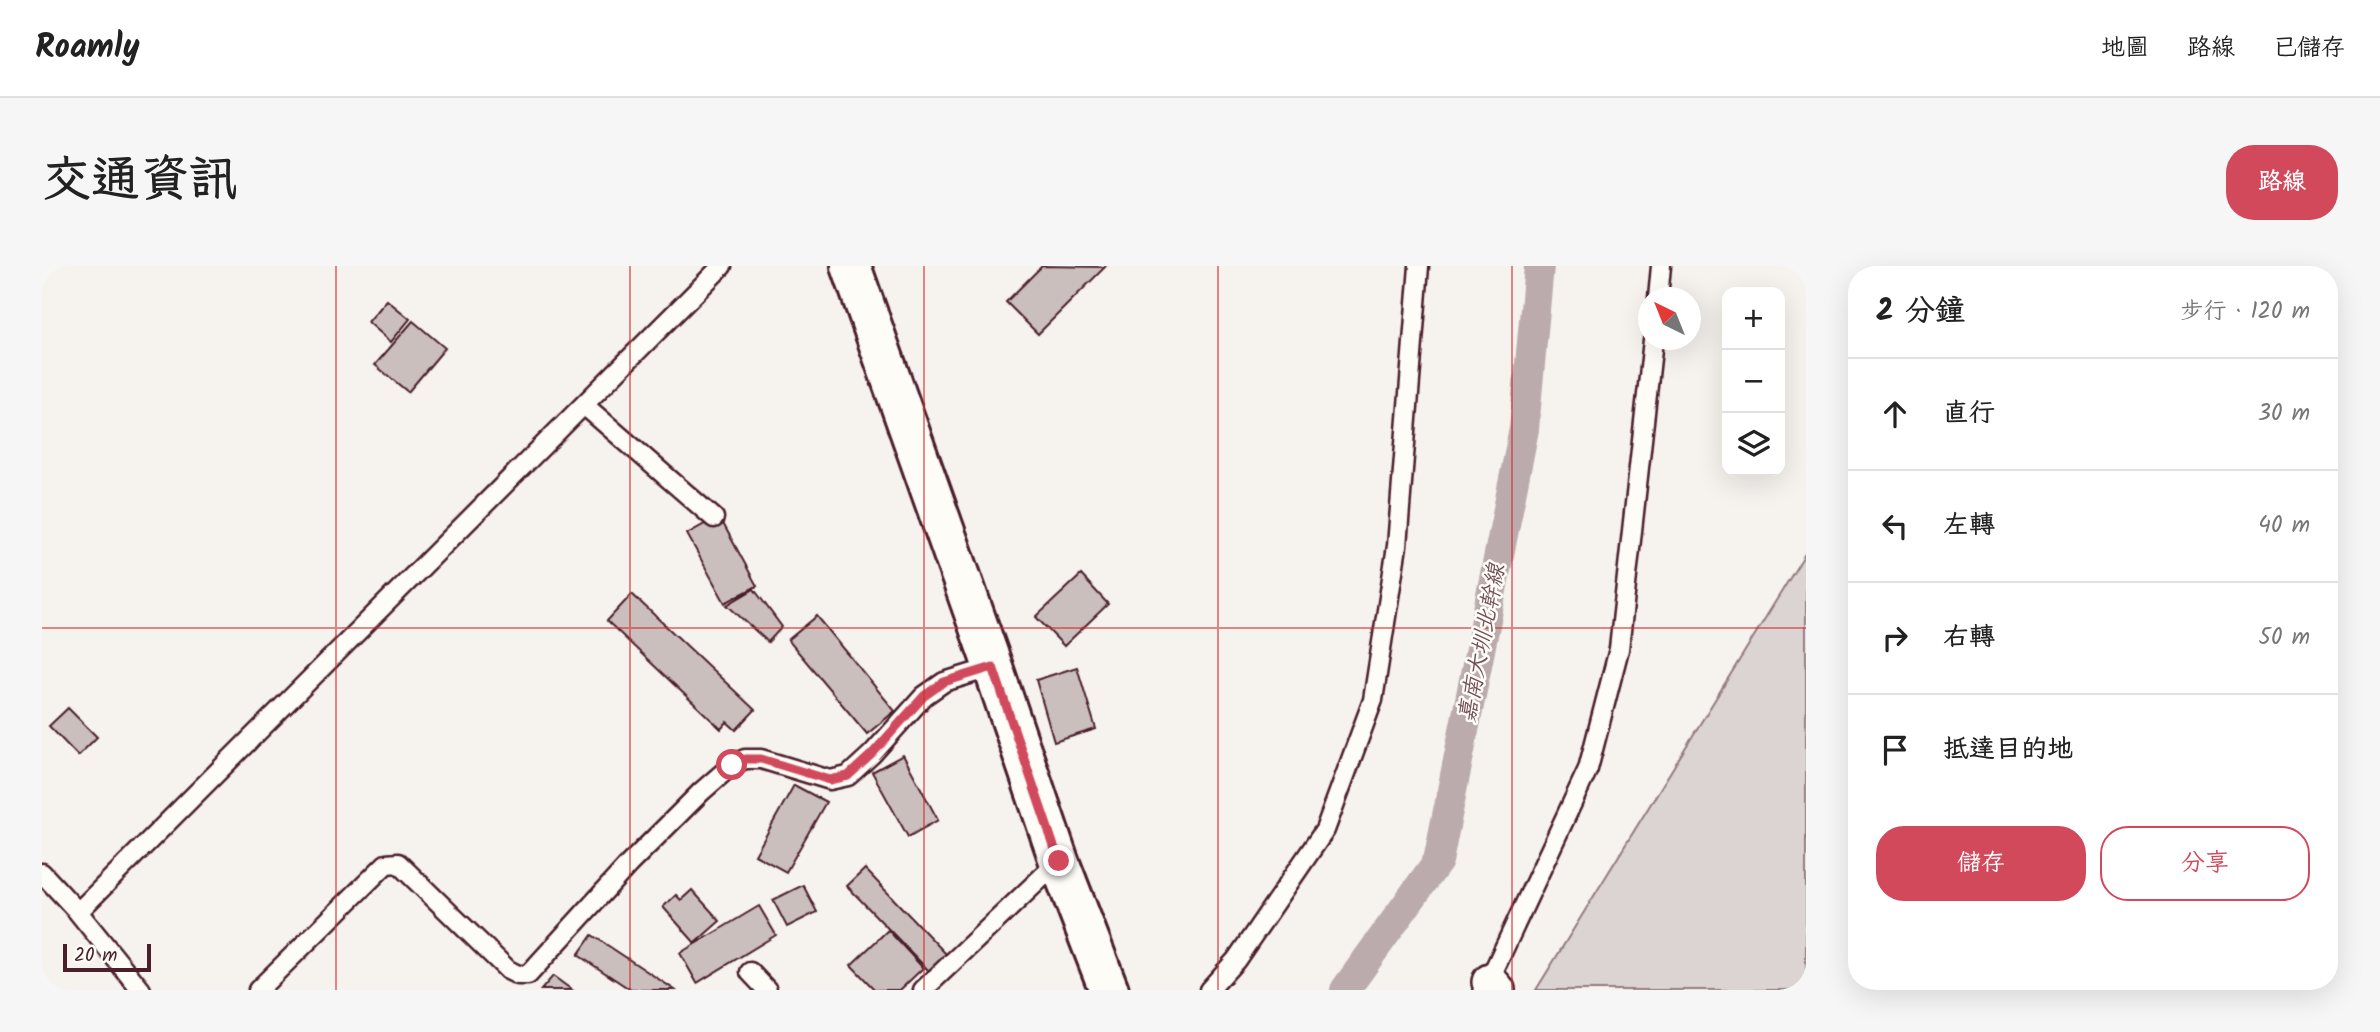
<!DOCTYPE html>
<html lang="zh-TW">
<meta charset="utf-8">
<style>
:root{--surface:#fff;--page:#f6f6f6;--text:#222;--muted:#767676;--line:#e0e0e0;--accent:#d1495b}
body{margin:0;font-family:Kalam,"LXGW WenKai TC",sans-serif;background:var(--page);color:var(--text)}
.controls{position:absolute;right:21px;top:21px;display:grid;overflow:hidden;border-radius:14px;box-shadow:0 7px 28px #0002}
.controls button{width:63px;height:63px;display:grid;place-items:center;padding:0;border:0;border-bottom:2px solid var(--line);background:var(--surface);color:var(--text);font:35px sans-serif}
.compass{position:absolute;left:1596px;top:21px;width:63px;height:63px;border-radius:50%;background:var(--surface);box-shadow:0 7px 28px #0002;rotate:317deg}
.scale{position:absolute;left:21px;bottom:18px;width:88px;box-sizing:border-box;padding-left:7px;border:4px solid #4a1f2b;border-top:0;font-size:19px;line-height:24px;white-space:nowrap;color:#4a1f2b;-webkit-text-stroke:5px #fdfcf7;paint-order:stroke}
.stop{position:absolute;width:21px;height:21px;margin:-16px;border:5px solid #d1495b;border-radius:50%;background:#fff}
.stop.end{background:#d1495b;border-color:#fff;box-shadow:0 2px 7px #0008}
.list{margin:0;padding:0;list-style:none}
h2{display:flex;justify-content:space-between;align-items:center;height:91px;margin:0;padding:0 28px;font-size:30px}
h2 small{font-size:23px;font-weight:400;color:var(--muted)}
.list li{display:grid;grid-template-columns:46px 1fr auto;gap:21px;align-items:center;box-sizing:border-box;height:112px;padding:0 28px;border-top:2px solid var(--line)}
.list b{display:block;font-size:26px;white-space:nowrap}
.list em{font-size:23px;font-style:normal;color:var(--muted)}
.actions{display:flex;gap:14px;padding:21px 28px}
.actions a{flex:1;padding:16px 0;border:2px solid var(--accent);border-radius:28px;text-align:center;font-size:24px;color:var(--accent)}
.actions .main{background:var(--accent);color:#fff}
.icon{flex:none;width:38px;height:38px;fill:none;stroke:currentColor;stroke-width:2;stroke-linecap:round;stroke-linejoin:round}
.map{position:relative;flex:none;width:1764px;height:724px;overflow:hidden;border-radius:28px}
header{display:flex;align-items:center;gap:42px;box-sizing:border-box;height:98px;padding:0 35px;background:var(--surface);border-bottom:2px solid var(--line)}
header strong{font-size:33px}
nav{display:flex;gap:38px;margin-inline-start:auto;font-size:24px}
.intro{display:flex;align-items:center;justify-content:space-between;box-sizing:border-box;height:168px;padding:0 42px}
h1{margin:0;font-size:49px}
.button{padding:18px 32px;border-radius:28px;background:var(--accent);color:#fff;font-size:24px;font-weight:700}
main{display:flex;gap:42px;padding:0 42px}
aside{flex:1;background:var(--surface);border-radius:28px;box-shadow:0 7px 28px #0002}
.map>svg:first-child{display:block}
</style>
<header>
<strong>Roamly</strong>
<nav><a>地圖</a><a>路線</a><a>已儲存</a></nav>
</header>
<div class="intro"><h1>交通資訊</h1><a class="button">路線</a></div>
<main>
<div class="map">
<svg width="1764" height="724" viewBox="0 0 1764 724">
<rect width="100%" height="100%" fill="#f6f3ef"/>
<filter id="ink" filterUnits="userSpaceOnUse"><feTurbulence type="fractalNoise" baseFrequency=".0143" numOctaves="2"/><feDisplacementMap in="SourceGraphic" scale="14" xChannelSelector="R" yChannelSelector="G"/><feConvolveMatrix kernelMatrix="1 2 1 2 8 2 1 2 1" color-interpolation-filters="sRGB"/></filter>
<g filter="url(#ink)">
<path fill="#dcd4d2" stroke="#937a7e" stroke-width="2" d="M1764,286V724H1494Z"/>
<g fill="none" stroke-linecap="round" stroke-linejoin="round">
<path stroke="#bbabac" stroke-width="30" d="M1303,724L1396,595L1482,163L1497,0"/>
</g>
<path fill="#cbbfbe" stroke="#4a1f2b" stroke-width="2" d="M1000,0L1063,1L996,68L964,36Z
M345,34L368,53L349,76L326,56Z
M371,55L403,82L366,126L333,99Z
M677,250L715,320L683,337L645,268Z
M1039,309L1066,338L1022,380L994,351Z
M712,323L740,361L726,376L685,339Z
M590,328L713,444L694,464L685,456L679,463L565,355Z
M775,350L853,445L825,468L746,374Z
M1035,401L1054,463L1012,476L994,414Z
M26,442L55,471L36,490L7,460Z
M861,489L896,554L866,571L830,506Z
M752,519L784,536L744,606L713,589Z
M823,603L905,689L888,706L805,620Z
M761,619L775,646L745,661L731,634Z
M650,624L678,655L653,677L621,641L634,629L639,634Z
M717,640L734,669L655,717L638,687Z
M846,664L881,702L858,724H833L809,699Z
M550,669L633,724H589L536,689Z
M511,710L530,724H499Z"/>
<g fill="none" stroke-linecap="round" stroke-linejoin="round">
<defs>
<path id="service" d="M1616,32L1619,0
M542,139L672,252
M0,607L36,646L99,724
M36,646L680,0
M708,706L725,724
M1444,721L1546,503L1577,383L1611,74
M216,724L344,598L356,597L466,704L476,709H486L587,598L659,526L690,499L703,493H719L788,514L806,510L830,488L882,430L902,416L951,401
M881,724L1017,595
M1167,724L1194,694L1283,564L1331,434L1355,280L1377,0"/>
<path id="minor" d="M1448,716L1455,724"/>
<path id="secondary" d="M809,0L951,401L1017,595L1067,724"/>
</defs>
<use href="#service" stroke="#4a1f2b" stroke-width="23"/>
<use href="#minor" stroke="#4a1f2b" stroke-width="40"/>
<use href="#secondary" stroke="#4a1f2b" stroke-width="44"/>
<use href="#service" stroke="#fdfcf7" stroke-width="18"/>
<use href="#minor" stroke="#fdfcf7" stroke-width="35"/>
<use href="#secondary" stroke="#fdfcf7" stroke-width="38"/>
</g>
</g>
<g fill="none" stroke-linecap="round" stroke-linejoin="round" filter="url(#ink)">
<path stroke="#d1495b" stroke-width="9" d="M690,499L704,493H719L788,514L806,510L830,488L882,430L902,416L951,401L1017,595"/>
</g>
<path fill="none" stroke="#d62828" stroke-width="2" stroke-opacity="0.55" d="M294,0V724M588,0V724M882,0V724M1176,0V724M1470,0V724M0,362H1764"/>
<g text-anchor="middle" stroke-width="5" stroke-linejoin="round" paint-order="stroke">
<g font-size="23" font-style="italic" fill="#725058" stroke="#fdfcf7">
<text transform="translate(1439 377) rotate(-79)" y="8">嘉南大圳北幹線</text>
</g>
</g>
</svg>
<div class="controls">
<button>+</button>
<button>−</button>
<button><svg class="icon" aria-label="layers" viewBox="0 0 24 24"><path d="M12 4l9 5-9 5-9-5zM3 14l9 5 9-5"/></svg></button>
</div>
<svg class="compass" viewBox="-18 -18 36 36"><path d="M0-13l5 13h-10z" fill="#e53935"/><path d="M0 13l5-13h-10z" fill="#767676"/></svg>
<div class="scale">20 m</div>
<div class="stop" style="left:690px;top:499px"></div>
<div class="stop end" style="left:1017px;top:595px"></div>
</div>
<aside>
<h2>2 分鐘<small>步行 · 120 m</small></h2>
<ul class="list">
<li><svg class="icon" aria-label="ahead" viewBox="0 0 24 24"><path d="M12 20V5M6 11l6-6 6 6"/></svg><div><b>直行</b></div><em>30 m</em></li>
<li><svg class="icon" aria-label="left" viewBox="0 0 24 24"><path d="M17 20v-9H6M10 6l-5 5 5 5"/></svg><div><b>左轉</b></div><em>40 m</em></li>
<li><svg class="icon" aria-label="right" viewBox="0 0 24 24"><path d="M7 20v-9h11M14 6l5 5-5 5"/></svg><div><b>右轉</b></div><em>50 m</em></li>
<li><svg class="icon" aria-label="arrive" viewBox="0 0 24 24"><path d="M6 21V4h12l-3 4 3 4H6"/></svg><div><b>抵達目的地</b></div></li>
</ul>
<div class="actions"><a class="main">儲存</a><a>分享</a></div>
</aside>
</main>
